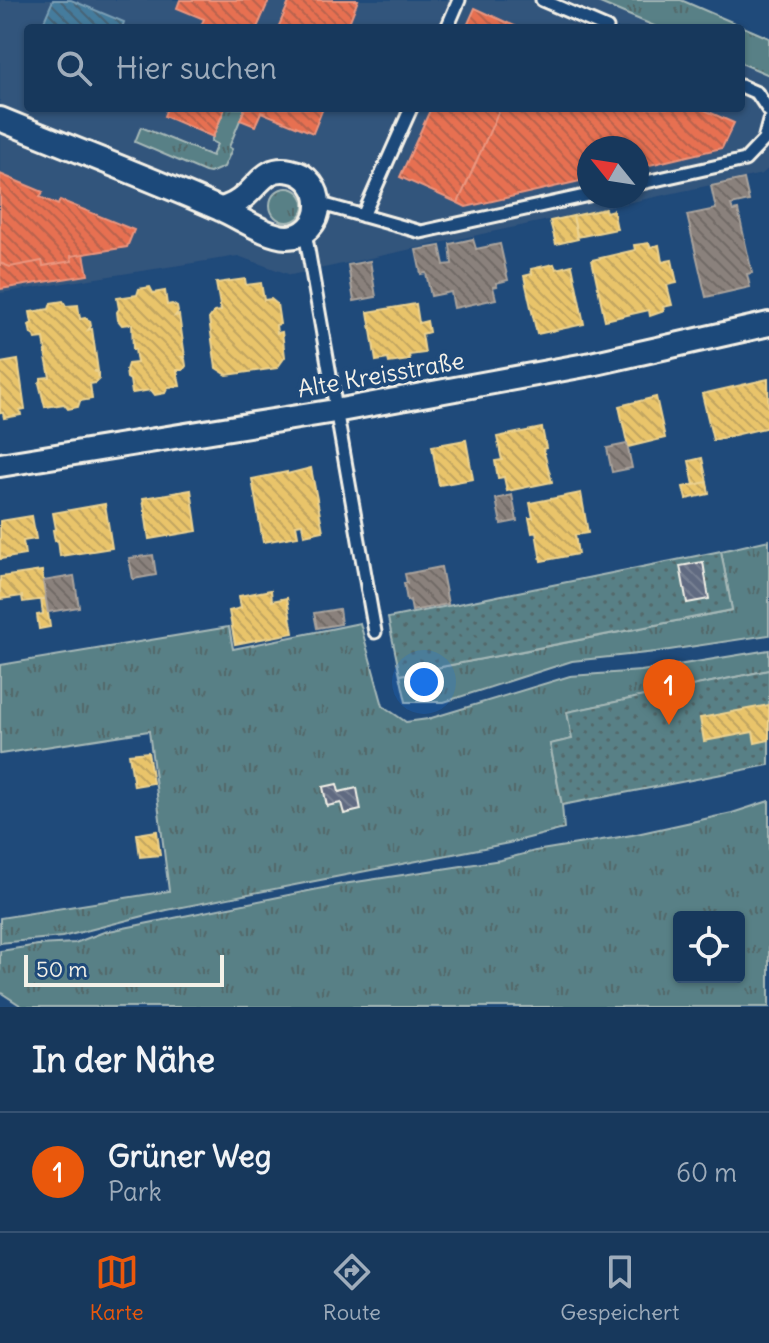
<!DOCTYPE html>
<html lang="de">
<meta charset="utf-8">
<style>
:root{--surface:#17385c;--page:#244365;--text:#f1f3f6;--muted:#9eacbb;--line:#365272;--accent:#ea580c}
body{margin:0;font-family:Delius,sans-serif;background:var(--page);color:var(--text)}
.controls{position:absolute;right:24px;bottom:24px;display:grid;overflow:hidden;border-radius:8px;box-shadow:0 2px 6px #0004}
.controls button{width:72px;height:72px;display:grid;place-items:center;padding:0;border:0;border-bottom:2px solid var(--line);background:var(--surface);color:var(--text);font:40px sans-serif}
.compass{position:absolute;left:577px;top:136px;width:72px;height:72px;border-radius:50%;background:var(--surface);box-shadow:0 2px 6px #0004;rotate:300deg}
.scale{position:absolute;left:24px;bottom:20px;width:200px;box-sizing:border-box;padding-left:8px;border:4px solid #f4f1e8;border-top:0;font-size:22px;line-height:28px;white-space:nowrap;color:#f4f1e8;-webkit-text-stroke:6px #1f4a7a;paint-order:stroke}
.you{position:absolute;left:424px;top:682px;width:28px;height:28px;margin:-20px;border:6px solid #fff;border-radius:50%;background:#1a73e8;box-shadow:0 0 0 12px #1a73e833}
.badge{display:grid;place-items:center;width:52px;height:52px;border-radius:50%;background:var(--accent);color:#fff;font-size:26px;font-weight:700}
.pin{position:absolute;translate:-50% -66px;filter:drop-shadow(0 2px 4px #0008)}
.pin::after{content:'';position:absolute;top:42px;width:28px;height:24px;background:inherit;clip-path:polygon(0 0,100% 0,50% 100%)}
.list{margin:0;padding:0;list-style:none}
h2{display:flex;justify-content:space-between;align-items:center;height:104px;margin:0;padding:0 32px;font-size:34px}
h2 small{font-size:26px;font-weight:400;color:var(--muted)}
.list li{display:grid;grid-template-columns:52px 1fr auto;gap:24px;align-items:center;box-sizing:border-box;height:120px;padding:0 32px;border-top:2px solid var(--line)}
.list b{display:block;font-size:30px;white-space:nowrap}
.list p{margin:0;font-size:26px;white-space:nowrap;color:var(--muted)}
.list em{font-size:26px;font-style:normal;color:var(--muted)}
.icon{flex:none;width:44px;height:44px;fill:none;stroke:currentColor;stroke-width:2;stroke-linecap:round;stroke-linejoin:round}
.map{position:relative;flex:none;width:769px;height:1007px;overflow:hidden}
.search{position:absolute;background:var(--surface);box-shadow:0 2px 6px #0004;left:24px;right:24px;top:24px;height:88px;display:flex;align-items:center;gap:20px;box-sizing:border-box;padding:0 28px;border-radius:8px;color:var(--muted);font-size:30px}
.sheet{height:224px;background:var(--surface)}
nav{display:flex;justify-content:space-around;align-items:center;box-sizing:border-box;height:112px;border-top:2px solid var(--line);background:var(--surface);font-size:22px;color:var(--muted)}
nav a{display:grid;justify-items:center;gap:4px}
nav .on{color:var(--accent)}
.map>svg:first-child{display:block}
</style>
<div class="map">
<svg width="769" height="1007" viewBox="0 0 769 1007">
<defs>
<pattern id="grass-tufts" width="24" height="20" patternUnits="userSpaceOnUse" patternTransform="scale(2)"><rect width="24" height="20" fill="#598086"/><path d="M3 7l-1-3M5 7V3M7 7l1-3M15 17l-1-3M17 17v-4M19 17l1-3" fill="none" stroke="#526769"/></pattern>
<pattern id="garden-dots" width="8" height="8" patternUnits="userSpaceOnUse" patternTransform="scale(2)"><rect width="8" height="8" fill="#598086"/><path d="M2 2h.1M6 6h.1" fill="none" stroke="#526769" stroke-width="1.8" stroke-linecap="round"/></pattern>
<pattern id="homes-back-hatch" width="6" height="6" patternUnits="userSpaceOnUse" patternTransform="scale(2)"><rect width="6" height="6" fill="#e9c46a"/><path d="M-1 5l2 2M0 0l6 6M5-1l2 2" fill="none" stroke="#c1a561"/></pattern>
<pattern id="shops-back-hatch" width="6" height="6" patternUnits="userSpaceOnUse" patternTransform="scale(2)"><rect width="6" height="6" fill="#e76f51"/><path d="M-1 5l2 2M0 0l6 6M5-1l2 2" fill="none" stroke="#b8634e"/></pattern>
<pattern id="public-back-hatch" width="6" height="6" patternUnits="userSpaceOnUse" patternTransform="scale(2)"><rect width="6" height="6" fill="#457b9d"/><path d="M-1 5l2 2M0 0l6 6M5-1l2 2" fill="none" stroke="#476476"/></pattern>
<pattern id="industry-back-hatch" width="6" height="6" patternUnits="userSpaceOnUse" patternTransform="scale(2)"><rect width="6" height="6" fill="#8a817c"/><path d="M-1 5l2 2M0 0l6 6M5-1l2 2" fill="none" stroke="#706a66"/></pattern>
<pattern id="building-back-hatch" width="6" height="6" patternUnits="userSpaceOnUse" patternTransform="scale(2)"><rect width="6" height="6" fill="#616b81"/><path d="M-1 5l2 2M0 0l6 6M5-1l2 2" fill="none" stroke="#788193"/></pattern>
</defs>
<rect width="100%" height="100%" fill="#1f4a7a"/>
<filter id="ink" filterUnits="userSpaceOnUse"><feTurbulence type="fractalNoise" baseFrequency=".0125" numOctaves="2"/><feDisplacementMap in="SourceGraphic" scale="16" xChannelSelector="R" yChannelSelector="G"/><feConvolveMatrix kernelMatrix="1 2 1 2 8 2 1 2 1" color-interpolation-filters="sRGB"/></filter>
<g filter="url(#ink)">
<path fill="#33547c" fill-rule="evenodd" d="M0,0H593L659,28H28V108H741V63L769,75V168L762,174L291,275L238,256L0,293ZM589,148H637V196H589Z"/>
<path fill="url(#grass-tufts)" stroke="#a6b8b7" stroke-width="2" fill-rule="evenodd" d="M593,0H681L769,38V75L741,63V28H659Z
M225,108H245L229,147L232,149L224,167L210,173L205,172L135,142L141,127L212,156L217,144L211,141Z
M270 205a17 17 0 1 1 34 0a17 17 0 1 1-34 0Z
M769,540V635L656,652L572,661L444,702H406L400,675L732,610L721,551Z
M360,623L383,706L406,722L428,719L570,676L641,671L769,650V670L568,712L573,739L550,744L562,805L564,829L509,843L167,910L62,937L0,943V918L169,891L149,731L0,754V665L229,627L233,649Z
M769,801V1007H23L0,992V951L38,945L75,943L104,932L343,884L501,860L535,851L632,835L732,813ZM679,917H739V977H679Z"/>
<path fill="url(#garden-dots)" stroke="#a6b8b7" stroke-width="2" d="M721,551L732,610L400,675L388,618Z
M769,670V765L562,805L550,744L572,739L567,712Z"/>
<path fill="url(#homes-back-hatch)" stroke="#ecd290" stroke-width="2" d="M605,209L606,212L613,210L617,229L577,237L573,216Z
M573,216L578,239L556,244L550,221Z
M649,243L650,247L659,245L662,262L672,260L677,283L667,285L672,305L663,307L664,311L650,316L649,310L605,320L592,260L635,250L634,245Z
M554,264L556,269L572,265L584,324L537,334L524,276L532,274L531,269Z
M245,279L246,285L261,283L264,300L271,299L277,304L280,324L276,325L277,333L282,332L285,357L277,368L227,375L216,368L209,319L214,312L221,311L216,283Z
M150,287L153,293L165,291L167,305L172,304L177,307L178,312L175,316L179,315L185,357H182L185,359L186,366L183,370H177L180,386L168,387L165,393L155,395L151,390L132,393L130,380L127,378L126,370L128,364L137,363L135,349H133L132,324L122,325L118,320L117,312L119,309L117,298L137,295L139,289Z
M63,301L66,306L78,305L80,319L85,318L90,321L91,326L88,330L92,329L98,371H94L98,373L99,379L95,383L90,384L92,399L80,401L78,407L68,409L64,404L45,407L39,383L41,381V378L50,377L45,352H46L44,338L35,339L34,336L31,334L29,325L32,323L30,312L49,309L51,303Z
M416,304L419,323L427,321L429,332L422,334L425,353L409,355L410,360L389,363L388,359L376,361L368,312Z
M18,360L25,409L20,410L21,415L4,418L3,413H0V363Z
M768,379L769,427L713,440L702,394Z
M656,397L665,438L628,447L619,406Z
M542,428L546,448L543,449L552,482L507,491L504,477L498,478L495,461L502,460L497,437Z
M466,440L473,479L439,485L432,446Z
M702,458L707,482L694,485L689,461Z
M311,468L323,531L304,535L302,524L296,525L298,536L263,542L252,479L287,472V474Z
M707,482L709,494L686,499L683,487Z
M191,490L197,531L149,539L143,498Z
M581,493L588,533L575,535L578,554L541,561L536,532L532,533L529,518H533L530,503Z
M105,504L112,548L60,556L58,540L55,541L53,530L56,529L53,513Z
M32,516L36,539L23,541L25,555L0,559V521Z
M42,571L46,599L23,602L22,596L0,599V577Z
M271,590L272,601L287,598L293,633L235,644L229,611L241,608L239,596Z
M41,599H46L50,627L39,629L37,615L43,614Z
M769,705V740L755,743L753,732L704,741L700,718Z
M148,752L153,783L134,786L129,754Z
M157,831L160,855L140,857L137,834Z"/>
<path fill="url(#shops-back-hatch)" stroke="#eb967e" stroke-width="2" d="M180,0H269L257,28H200L204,19L177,8Z
M290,0H358L347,28H278Z
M475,8L519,28H466Z
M167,108H225L213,137L164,116Z
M245,108H323L313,133L261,112L255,126L240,120Z
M431,108H500L458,203L400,177Z
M500,108H700L734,123L722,148L637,168V148H589V179L466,207L458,203Z
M0,174L43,192L40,197L58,205L60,200L134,230L127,247L71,256L72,261L43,266L42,261L10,267L0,263Z
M84,254L88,275L0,289V263L10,267L42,261L43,266L72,261L71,256Z"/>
<path fill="url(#public-back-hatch)" stroke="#7a9eb4" stroke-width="2" d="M53,0H71L124,22L122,28H41Z"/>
<path fill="url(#industry-back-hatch)" stroke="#aaa39c" stroke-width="2" d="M744,179L749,201L731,205L733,211L738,210L752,273L747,274L750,287L706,297L687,215L716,209L711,186Z
M473,239L476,249L500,244L508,280L496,283L497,286L493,287L496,299L454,308L451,292L431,296L426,273L421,274L416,250L440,246L444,265L452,264L450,244Z
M370,261L376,297L354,301L348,265Z
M627,444L632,468L612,472L607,448Z
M512,495L517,521L501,524L496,499Z
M153,555L156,575L133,579L129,558Z
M441,567L448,604L412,611L410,600L407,601L404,583H407L405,574Z
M74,576L79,607L48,612L43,581Z
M339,609L341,624L317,628L314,613Z"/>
<path fill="url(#building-back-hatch)" stroke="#f4f1e8" stroke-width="2" d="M703,562L709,599L687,603L680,566Z
M337,784L339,792L357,788L361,810L344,814L341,803L327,806L323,787Z"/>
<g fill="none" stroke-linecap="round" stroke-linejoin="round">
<defs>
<path id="lane" d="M542,0L607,28
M447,28L459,0
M741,86L757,93L769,111
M637,184L745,160L764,140L769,121
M318,203L421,232L589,195
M363,216L411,108
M305,232L375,632"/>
<path id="street" d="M0,119C73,149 147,177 220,209C239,217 266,236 287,237C304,237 318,223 318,206C319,189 307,174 291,171C267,166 261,182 246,195C238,203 230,207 220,209
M0,465L335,411L591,364L769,324"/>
</defs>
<use href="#lane" stroke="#f4f1e8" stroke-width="17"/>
<use href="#street" stroke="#f4f1e8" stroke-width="28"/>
<use href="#lane" stroke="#1f4a7a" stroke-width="11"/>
<use href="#street" stroke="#1f4a7a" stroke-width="22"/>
</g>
</g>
<g text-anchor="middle" stroke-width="8" stroke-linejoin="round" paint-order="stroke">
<g font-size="24" fill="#f4f1e8" stroke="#1f4a7a">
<text transform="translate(381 375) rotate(-10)" y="8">Alte Kreisstraße</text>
</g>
</g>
</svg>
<div class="controls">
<button><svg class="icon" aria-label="locate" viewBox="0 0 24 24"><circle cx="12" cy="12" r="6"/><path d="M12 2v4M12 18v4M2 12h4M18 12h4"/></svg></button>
</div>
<svg class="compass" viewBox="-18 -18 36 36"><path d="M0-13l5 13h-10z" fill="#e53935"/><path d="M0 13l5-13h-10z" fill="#9eacbb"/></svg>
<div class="scale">50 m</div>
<div class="you"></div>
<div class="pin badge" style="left:669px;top:725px">1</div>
<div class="search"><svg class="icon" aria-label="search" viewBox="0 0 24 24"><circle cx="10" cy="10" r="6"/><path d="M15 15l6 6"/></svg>Hier suchen</div>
</div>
<section class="sheet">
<h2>In der Nähe<small></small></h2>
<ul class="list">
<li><span class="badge">1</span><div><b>Grüner Weg</b><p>Park</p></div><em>60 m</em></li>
</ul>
</section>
<nav>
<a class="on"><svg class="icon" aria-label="map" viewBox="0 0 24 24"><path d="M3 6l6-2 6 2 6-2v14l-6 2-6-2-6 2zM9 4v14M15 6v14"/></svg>Karte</a>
<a><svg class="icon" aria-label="directions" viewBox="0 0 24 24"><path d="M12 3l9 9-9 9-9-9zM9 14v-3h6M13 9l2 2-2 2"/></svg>Route</a>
<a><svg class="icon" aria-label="saved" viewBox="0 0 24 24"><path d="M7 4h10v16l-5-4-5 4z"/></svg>Gespeichert</a>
</nav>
